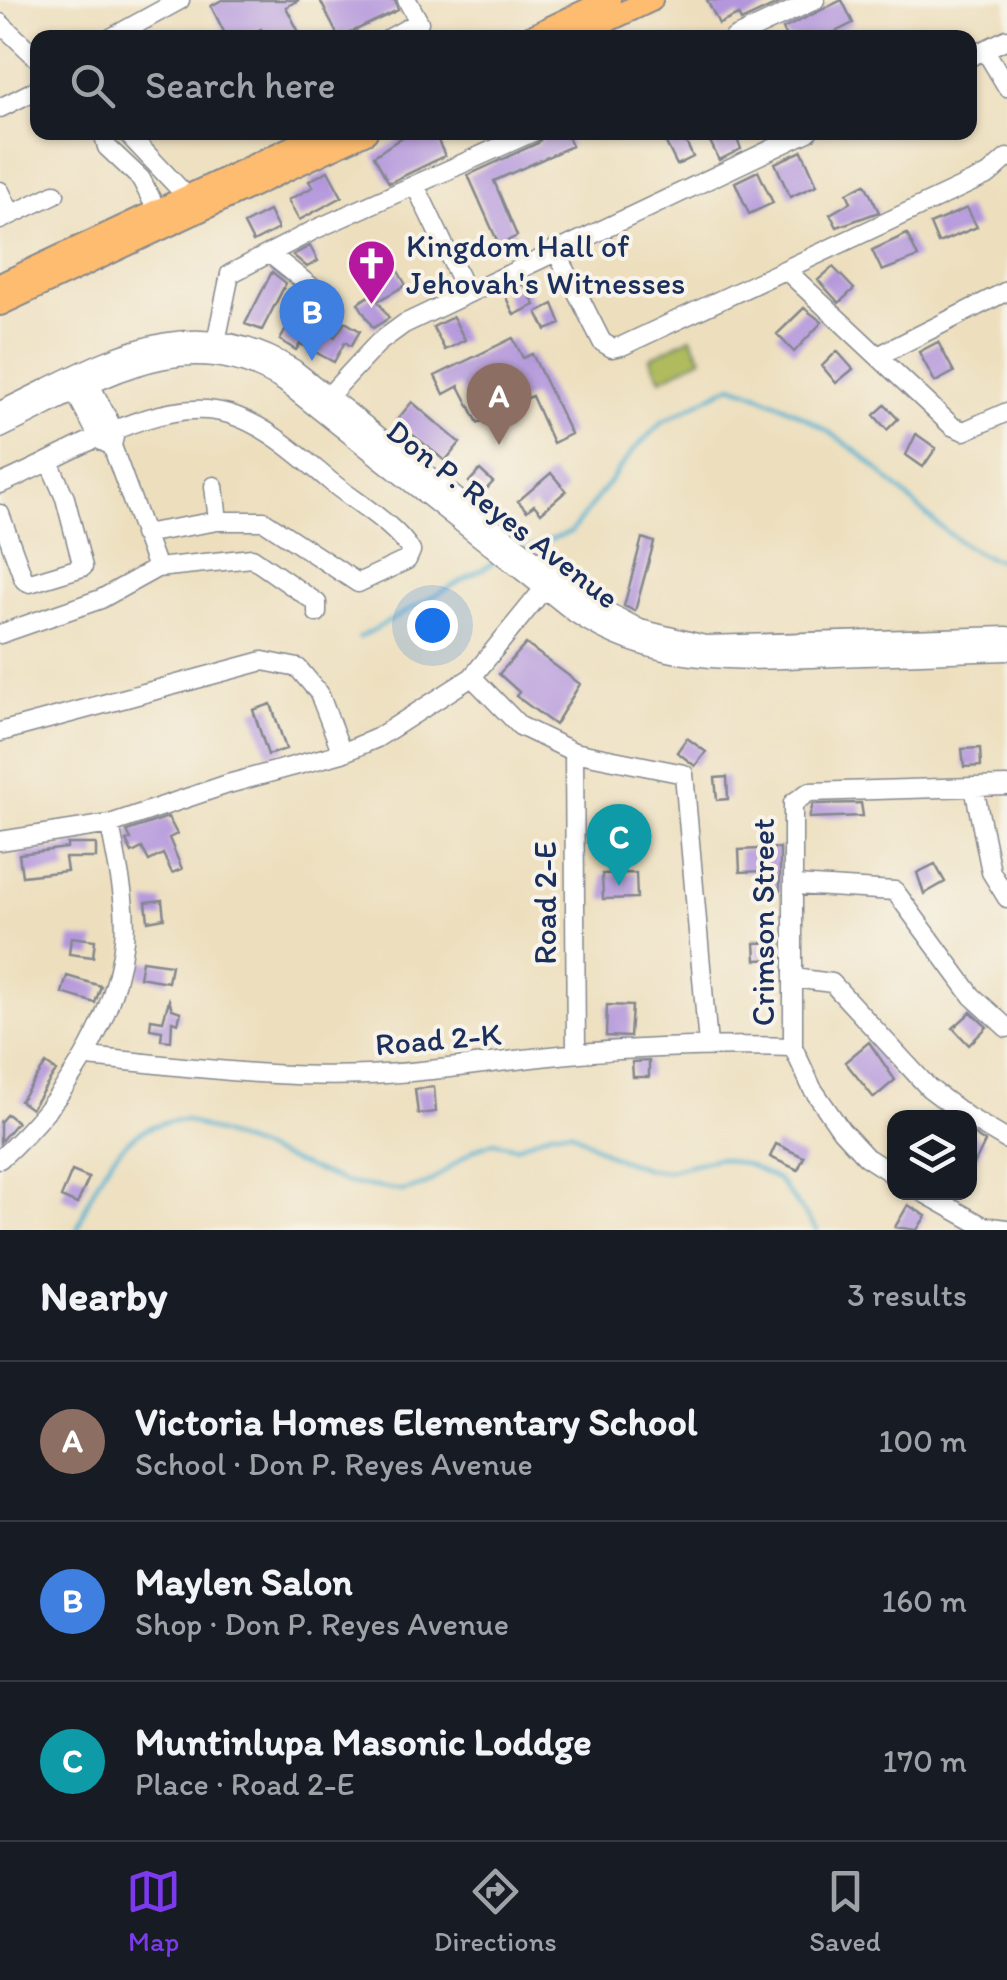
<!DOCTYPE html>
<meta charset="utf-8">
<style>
:root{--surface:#171b24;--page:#242831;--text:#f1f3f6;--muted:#9ea1a6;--line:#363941;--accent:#7c3aed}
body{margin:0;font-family:Itim,sans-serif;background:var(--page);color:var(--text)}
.controls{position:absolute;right:30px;bottom:30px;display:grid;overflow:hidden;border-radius:20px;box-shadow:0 2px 8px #0004}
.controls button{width:90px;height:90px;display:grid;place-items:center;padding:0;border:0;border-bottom:2px solid var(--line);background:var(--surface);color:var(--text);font:50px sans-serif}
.you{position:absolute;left:432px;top:625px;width:35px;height:35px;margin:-25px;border:8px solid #fff;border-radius:50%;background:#1a73e8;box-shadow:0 0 0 15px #1a73e833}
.badge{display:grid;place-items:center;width:65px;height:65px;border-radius:50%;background:var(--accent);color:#fff;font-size:32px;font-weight:700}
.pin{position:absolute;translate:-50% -82px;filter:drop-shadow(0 2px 5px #0008)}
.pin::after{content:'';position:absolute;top:52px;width:35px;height:30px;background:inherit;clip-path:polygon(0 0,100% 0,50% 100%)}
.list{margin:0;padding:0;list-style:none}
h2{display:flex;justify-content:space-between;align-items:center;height:130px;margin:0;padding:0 40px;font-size:42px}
h2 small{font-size:32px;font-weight:400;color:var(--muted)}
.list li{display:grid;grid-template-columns:65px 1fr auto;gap:30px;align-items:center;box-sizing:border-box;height:160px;padding:0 40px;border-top:2px solid var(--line)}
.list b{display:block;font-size:38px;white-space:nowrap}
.list p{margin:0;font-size:32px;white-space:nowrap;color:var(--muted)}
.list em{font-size:32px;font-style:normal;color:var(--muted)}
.icon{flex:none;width:55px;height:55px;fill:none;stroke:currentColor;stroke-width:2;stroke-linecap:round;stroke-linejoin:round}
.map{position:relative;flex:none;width:1007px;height:1230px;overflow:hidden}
.search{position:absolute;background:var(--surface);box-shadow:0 2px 8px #0004;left:30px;right:30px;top:30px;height:110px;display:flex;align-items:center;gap:25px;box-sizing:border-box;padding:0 35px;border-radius:20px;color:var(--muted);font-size:38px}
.sheet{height:610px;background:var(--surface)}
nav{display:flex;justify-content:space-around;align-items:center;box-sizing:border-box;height:140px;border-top:2px solid var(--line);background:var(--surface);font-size:28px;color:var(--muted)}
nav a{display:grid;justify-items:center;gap:5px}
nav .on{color:var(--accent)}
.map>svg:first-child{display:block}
</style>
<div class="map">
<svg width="1007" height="1230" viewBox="0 0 1007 1230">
<rect width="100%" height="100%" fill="#f7f3e8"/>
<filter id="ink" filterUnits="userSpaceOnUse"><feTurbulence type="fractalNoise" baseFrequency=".01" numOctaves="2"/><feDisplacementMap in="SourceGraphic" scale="20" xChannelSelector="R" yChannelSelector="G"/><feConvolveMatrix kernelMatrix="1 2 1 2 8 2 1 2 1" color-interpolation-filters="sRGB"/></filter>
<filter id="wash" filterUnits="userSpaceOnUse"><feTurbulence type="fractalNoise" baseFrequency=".0048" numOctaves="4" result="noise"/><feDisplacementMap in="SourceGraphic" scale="40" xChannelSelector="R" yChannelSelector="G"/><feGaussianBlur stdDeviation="2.25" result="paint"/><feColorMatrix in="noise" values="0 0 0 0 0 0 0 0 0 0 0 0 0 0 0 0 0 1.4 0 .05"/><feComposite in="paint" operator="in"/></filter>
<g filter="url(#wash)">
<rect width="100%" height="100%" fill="#eddfbe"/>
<path fill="#afbb5d" stroke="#65755e" stroke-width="2.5" d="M691,337L702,358L661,379L650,358Z"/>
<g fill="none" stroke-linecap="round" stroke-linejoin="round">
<path stroke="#4eaecd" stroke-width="4" d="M528,548L571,532L633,451L662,422L732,385C776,399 824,426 860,454C892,479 966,565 1007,560
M359,638L495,562
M77,1230C95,1179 121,1121 185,1120L348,1183L403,1191L427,1184L475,1149L494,1142L516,1147L553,1131H571L609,1155L647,1169L666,1171L718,1158L748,1165L778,1180L817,1230"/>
</g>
<g id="blocks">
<path fill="#b396dc" d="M222,0H299L286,7L302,38H265L261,29L243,38H227L211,6Z
M320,0H395L398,10L339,38Z
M707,0H786L741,21L738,15L719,24Z
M842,0L853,23L823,38H787L783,29Z
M410,132H434L445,156L389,183L374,156Z
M565,132L572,146L494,181L517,236L499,245L468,175L538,143L546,132Z
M681,132L693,157L677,165L664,139Z
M717,132H734L741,149L719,160L708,137Z
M802,151L817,185L790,197L775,163Z
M328,171L342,197L299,220L288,200L313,187L309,181Z
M758,171L773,203L749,214L735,182Z
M865,184L879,212L837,227L830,214L851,202L847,193Z
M967,208L977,227L938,243L930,224Z
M269,211L278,229L253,242L244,224Z
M907,234L918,257L882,271L872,250Z
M310,246L318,261L307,267L293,255Z
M391,259L406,285L378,301L389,318L373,328L358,303L379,290L369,272Z
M833,267L854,289L839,303L818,280Z
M272,272L286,283L262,330L245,324Z
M523,284L535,305L514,315L504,293Z
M553,304L561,324L546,330L537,312Z
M804,308L822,322L794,352L777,334Z
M295,314L335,337L345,322L360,331L351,346L345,342L334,362L300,344L296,350L280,340Z
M453,317L465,340L445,350L433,327Z
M513,338L523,358L532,354L571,434L553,443L532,396L478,423L459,386L444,394L435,376Z
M938,342L954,372L935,382L919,352Z
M837,351L853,369L836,383L822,366Z
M412,402L460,443L445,461L396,421Z
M885,405L898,419L887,430L874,415Z
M916,434L936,448L923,467L906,455Z
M480,470L493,482L482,494L469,482Z
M551,473L566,491L541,513L534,505L527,511L518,501Z
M642,538L654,542L635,611L624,606Z
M526,644L580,684L555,725L516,696L519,692L499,674Z
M271,704L286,749L268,755L253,710Z
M687,738L706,752L695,766L677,752Z
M980,748L981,766L964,767L962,749Z
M727,777L728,799L717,800L715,778Z
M861,803L863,816L809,818L813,804Z
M168,817L177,834L169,838L182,869L172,873L163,854L149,861L142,848L132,853L126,841L131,839L127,831Z
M67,844H96V858H65L67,871L22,876L19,854L67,848Z
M780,848V891L765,892L764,871L740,872L739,850Z
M935,864L945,882L924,894L917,873Z
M636,873L637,898L603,899L602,874Z
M162,900L164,918L148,921L146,902Z
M71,937L95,940L93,957L69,954Z
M780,942V959L756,960L755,943Z
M142,961L171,965L168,982L139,977Z
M67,976L101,986L95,1003L62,993Z
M169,1000L172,1009L181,1012L178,1023L172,1021L171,1041L161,1040L162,1031L150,1029L151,1019L163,1021Z
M607,1005L632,1006L630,1037L606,1036Z
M971,1012L987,1027L969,1045L953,1028Z
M869,1042L895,1080L874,1098L845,1062Z
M649,1061V1077H633L632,1062Z
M46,1064L56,1071L31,1109L20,1101Z
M434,1087L436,1112L418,1114L415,1089Z
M7,1114L17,1122L0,1142V1122Z
M970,1132L985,1142L970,1173Z
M776,1144L804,1157L798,1170L770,1157Z
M72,1171L89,1178L77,1204L61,1197Z
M908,1205L926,1216L917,1230L895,1227Z"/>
</g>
</g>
<g filter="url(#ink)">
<use href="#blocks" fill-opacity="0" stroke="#84878e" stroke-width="2.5"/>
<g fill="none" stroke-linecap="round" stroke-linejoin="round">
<defs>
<path id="minor" d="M0,23L38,59
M111,38L180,0
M390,38L419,22L407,0
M734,38L815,0
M985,50L1007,87
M970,57L1007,39
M0,108L38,89
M103,132L107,147L141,179L163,222
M126,132L194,204
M416,187L467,293
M0,191L11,214
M0,220L55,194
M555,249L602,342L612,348L622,346L989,174L1007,158
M270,254L329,301
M787,271L952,426L964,431L1007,412
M215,347L230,274L314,230L533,132
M878,356L1007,291
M91,386L115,433L112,445
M76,394L100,440L112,446L157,568
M323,402L378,343L404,324L808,132
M0,411C101,364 186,302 294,369L585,600L640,629L705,645L1007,636
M0,429C95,385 183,318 285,383L575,613C656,668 743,661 836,657C893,655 950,653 1007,651
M0,484C64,458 160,392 229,414C268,426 300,456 330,481C355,502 395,524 411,551L407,560L358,583L264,521H218L143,534
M214,486L218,521
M0,514L24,580L30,583L83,567L65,498L50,464
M0,634L101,599L157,568L252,558L317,603V613
M472,677L520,726L574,752L684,774L708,1045
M0,732L263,661L298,668L319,693L342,753
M574,752L576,1053
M974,787L991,872L1007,898
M0,841L110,824L228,784L342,753L377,738L472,677L551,580
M795,885L895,891L972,996L1007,1028
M794,978L832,983L929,1088L969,1118
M88,1057C181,1066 275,1079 368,1075C440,1072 509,1059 580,1053C651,1047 721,1045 793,1047
M970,1118L1007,1140
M0,1159C63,1101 114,1027 124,940C128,904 116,860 110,824
M894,1175L866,1157L841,1130L812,1088L793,1047V803L809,792L1007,786
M922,1192L983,1226L1007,1229"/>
<path id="major" d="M529,38L609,0
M570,38L651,0
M0,285L325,132
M0,304L366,132"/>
</defs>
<use href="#minor" stroke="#84878e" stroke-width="21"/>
<use href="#major" stroke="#84878e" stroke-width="26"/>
<use href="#minor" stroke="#fff" stroke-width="18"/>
<use href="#major" stroke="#fdbc6f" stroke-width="22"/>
</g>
</g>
<defs>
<symbol id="church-pin" viewBox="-11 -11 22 30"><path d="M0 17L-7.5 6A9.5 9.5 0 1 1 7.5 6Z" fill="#b5179e" stroke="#f7f3e8"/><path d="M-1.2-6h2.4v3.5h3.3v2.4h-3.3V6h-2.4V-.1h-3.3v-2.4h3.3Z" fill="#fff"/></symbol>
</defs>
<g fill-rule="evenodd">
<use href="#church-pin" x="344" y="236" width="55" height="75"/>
</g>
<g text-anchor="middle" stroke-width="8" stroke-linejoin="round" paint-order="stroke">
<g font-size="32" fill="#1b2f5e" stroke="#f7f3e8" text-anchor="start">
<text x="406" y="257">Kingdom Hall of<tspan x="406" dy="37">Jehovah's Witnesses</tspan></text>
</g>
<g font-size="32" fill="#1b2f5e" stroke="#f7f3e8">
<text transform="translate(503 514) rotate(38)" y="11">Don P. Reyes Avenue</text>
<text transform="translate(545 903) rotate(-90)" y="11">Road 2-E</text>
<text transform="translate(763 922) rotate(-90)" y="11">Crimson Street</text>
<text transform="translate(438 1039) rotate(-5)" y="11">Road 2-K</text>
</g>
</g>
</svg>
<div class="controls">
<button><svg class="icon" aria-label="layers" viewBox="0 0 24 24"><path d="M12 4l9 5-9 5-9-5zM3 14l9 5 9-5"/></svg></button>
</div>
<div class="you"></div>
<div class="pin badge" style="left:499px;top:445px;background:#8d6e63">A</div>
<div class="pin badge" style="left:312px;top:361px;background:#3f7fe0">B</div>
<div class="pin badge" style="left:619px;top:886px;background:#0f9aa8">C</div>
<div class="search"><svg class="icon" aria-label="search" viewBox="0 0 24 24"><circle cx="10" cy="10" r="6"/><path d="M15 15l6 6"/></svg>Search here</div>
</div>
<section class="sheet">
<h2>Nearby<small>3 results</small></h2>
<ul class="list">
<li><span class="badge" style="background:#8d6e63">A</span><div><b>Victoria Homes Elementary School</b><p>School · Don P. Reyes Avenue</p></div><em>100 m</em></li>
<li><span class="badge" style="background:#3f7fe0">B</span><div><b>Maylen Salon</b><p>Shop · Don P. Reyes Avenue</p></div><em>160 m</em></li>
<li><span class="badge" style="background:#0f9aa8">C</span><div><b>Muntinlupa Masonic Loddge</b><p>Place · Road 2-E</p></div><em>170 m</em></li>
</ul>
</section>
<nav>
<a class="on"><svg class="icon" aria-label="map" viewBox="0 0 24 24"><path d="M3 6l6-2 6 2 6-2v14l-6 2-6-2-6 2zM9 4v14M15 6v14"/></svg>Map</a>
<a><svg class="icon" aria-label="directions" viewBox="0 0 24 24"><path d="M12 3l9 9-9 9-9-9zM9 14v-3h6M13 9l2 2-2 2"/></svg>Directions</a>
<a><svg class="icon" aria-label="saved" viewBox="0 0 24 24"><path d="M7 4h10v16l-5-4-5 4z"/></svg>Saved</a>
</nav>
